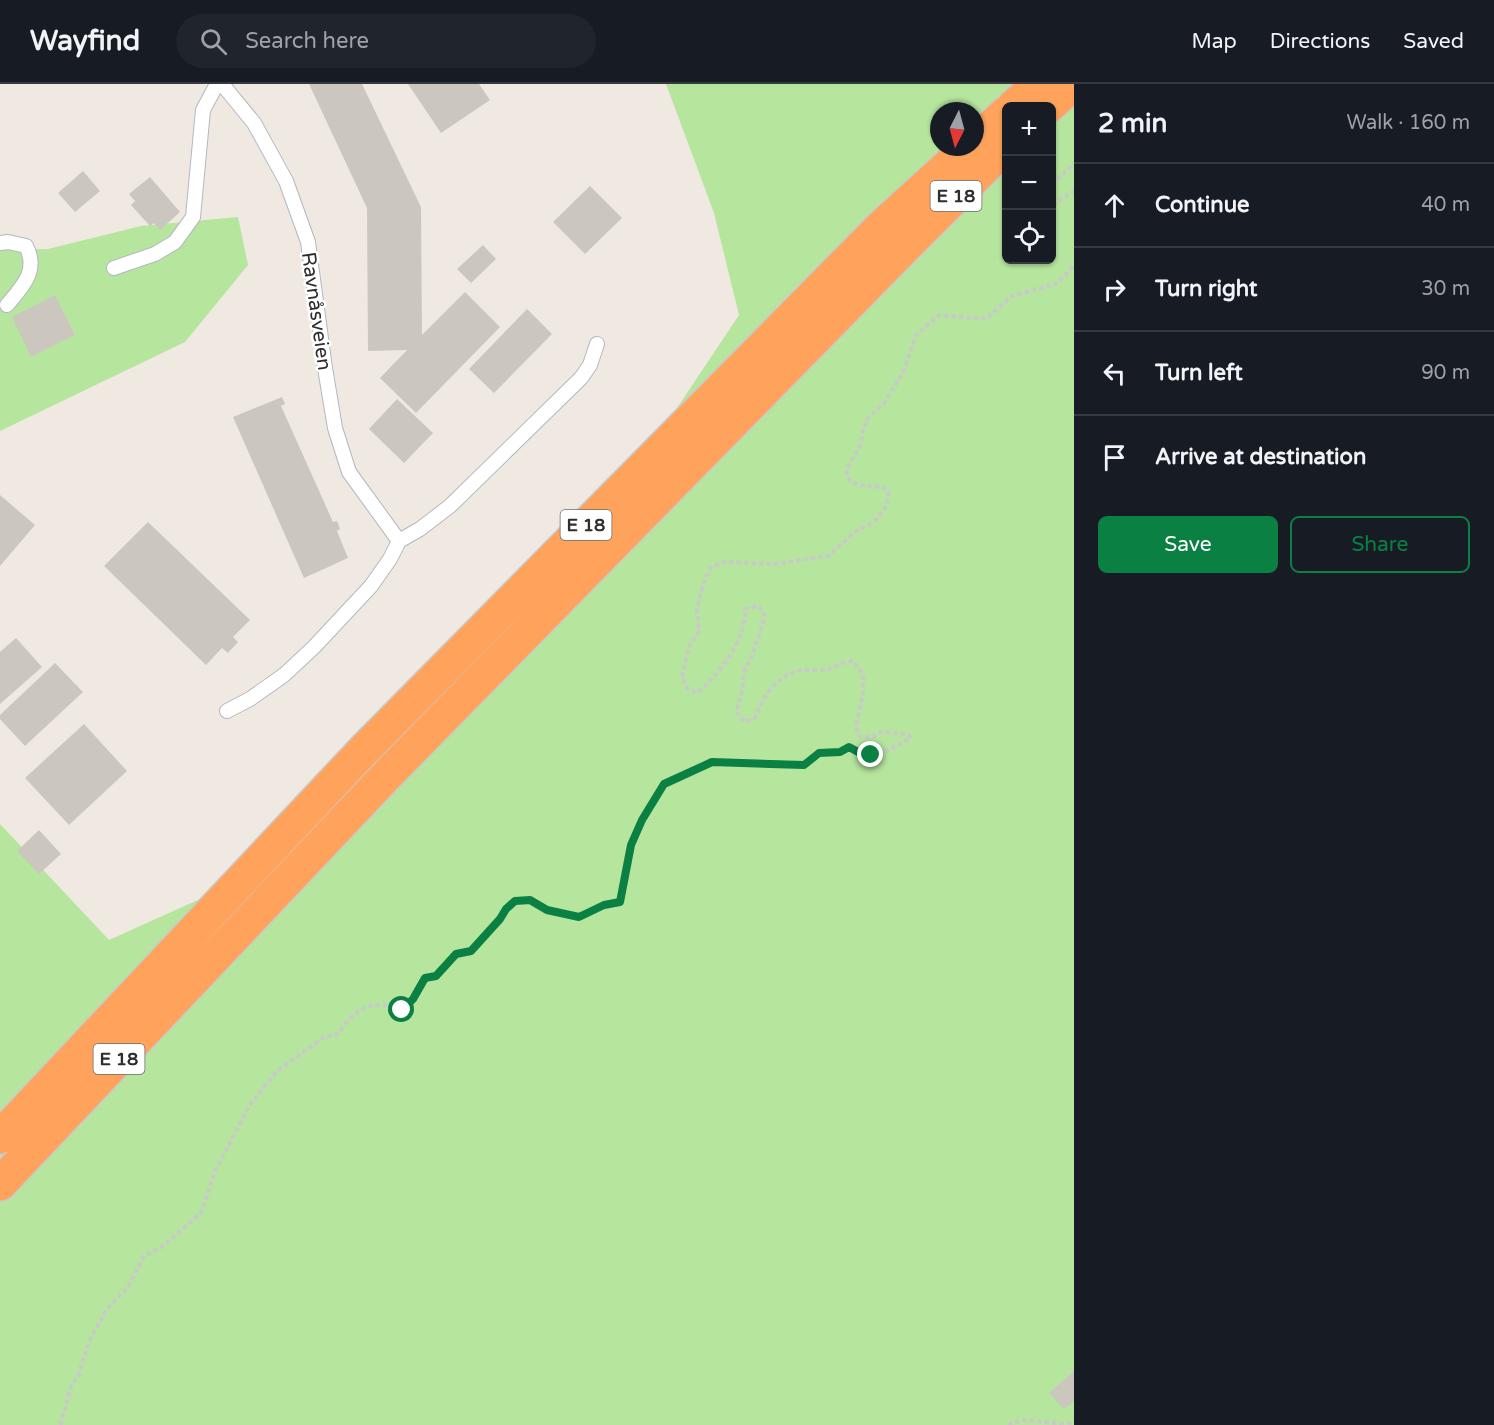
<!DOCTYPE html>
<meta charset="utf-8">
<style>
:root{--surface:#171b24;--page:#20242c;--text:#f1f3f6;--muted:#9ea1a6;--line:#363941;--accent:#0b8043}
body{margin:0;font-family:"Varela Round",sans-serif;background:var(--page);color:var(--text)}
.controls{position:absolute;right:18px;top:18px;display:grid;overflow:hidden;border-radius:9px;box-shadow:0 2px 4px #0004}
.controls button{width:54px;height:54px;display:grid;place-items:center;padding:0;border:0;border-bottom:2px solid var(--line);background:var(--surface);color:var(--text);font:30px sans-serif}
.compass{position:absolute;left:930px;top:18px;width:54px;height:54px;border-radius:50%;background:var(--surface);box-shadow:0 2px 4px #0004;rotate:186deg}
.stop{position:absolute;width:18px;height:18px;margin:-14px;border:4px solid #0b8043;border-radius:50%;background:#fff}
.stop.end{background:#0b8043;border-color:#fff;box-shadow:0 2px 6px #0008}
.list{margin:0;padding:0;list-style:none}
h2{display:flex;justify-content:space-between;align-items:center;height:78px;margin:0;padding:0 24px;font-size:26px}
h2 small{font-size:20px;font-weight:400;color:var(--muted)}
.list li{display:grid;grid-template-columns:39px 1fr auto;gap:18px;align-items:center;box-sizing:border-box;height:84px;padding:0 24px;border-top:2px solid var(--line)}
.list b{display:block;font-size:22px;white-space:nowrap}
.list em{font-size:20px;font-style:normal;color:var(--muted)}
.actions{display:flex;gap:12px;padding:18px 24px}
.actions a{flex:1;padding:14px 0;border:2px solid var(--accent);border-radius:9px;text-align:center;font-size:21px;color:var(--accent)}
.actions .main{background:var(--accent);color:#fff}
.icon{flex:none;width:33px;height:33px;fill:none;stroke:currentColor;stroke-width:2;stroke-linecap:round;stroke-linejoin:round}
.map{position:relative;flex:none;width:1074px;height:1341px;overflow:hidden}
header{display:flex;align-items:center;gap:36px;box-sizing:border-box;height:84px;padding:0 30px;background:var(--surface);border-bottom:2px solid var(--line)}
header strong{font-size:28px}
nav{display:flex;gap:33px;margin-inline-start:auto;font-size:21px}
.search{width:420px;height:54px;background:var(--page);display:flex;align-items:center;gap:15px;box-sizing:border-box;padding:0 21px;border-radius:33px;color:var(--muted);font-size:22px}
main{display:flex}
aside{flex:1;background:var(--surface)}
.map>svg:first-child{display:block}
</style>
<header>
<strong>Wayfind</strong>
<div class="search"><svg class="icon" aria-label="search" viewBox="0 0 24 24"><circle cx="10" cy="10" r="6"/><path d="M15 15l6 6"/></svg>Search here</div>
<nav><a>Map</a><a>Directions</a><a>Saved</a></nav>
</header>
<main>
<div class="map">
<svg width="1074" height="1341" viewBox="0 0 1074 1341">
<rect width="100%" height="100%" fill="#efe9e1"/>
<path fill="#b6e59e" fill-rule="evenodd" d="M666,0H1074V1341H0V740L109,856L229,802L655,357L739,231L714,129ZM1006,22H1052V176H1006ZM939,27H975V63H939Z
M238,133L248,181L185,258L0,347V166L48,165L141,142Z"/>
<path fill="#cbc7bf" d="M309,0H362L421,123L422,251L465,208L500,243L416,329L380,294L407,266L368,267L367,124Z
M408,0H479L490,16L441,49Z
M83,87L100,107L75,128L58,109Z
M150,93L180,128L160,146L154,139L150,142L131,121L135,117L129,110Z
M590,102L622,134L585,170L553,138Z
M483,161L496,175L471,199L457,185Z
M55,211L75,251L31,273L12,233Z
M527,225L552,250L494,309L469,285Z
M282,313L285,320L281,322L333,438L337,437L340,445L337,447L348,474L304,494L233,333Z
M397,315L433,349L404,379L369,345Z
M0,411L35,441L0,482Z
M148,438L250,536L233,553L238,558L228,569L222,564L206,581L104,482Z
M16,554L42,583L0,620V568Z
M55,579L83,608L25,662L0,635V631Z
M84,640L127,687L69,741L25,694Z
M39,746L61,770L39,790L17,767Z
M1074,1287V1317L1064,1325L1049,1309Z"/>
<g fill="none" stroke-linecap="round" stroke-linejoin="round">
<defs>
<path id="lane" d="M222,0L254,39L286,97L308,158L325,284L335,344L349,388L399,457
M0,159L8,158L26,162C39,187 22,203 7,221
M114,184L155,170L175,158L193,133L203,26L217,0
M227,627L250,615L284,591L314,563L371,502L390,475L399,457L420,445L450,422L581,294L590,281L597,260"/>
<path id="highway" d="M1014,22L1039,0
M1049,22L1073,0
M975,58L1006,29
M0,1053L362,668L881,143L969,63
M0,1100L386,692L905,163L1006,62"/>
</defs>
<use href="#lane" stroke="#b4b7c1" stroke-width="16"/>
<use href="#highway" stroke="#c9c9c9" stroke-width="36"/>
<path stroke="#c9c9c9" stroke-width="4" stroke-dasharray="4.5 3" stroke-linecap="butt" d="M1052,101L1074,79
M1052,118L1055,119L1074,107
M60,1341L72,1299L78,1293L88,1260L106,1226L128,1203L144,1172L162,1163L201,1129L215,1087L249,1022L276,988L324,953L338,950C355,924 373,914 402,926L413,915L425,894L436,892L456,870L471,867L500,835L506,825L515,817L529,816L547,826L579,833L605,821L619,818L631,761L642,736L665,700L712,678L804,681L819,669L840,668L849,663C874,677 888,667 911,654L908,650L881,648L873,653L859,652L856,642L863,610V590L853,577C842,577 836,584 826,586C819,587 810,585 802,586C776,591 764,611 755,634L745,638L736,628L742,607L744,588L753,570L765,532L759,522L745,525C747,555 718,592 697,609L687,604L682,593L689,562L699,548L697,525L703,501L711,483L724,478L774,480L828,472L855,448L874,438L887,421L889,410L883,403L858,401L850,397L846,386L860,362L866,336L884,319L903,289L916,251L939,231L986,235L1012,212L1058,199L1074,181
M1008,1341L1022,1336L1069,1340L1074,1336"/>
<use href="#lane" stroke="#fff" stroke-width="14"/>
<use href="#highway" stroke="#ffa35c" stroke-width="33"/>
</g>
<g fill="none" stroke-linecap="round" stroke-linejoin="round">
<path stroke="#0b8043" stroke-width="8" d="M402,926L413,915L425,894L436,892L456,870L471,867L500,835L506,825L515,817L530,816L547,826L579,833L604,821L620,818L631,761L642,736L664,700L712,678L804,681L819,669L840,668L849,663L860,669L871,671"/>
</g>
<g text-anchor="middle" stroke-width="5" stroke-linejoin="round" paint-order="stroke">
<g fill="#fff" stroke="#6d6d6d" stroke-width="1.5">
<rect x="930.5" y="97" width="51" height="30" rx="4.5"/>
<rect x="560.5" y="426" width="51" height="30" rx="4.5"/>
<rect x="93.5" y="960" width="51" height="30" rx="4.5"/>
</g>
<g font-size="18" font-weight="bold" fill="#2e2e2e">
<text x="956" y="118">E 18</text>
<text x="586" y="447">E 18</text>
<text x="119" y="981">E 18</text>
</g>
<g font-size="20" fill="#2e2e2e" stroke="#fff">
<text transform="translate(317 227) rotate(82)" y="7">Ravnåsveien</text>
</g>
</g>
</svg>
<div class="controls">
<button>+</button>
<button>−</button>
<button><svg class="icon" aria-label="locate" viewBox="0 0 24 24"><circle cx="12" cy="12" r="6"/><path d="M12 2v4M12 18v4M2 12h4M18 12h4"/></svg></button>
</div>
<svg class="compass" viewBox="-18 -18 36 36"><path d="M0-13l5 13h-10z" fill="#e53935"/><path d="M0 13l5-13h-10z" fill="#9ea1a6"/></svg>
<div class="stop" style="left:402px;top:926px"></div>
<div class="stop end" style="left:871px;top:671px"></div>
</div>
<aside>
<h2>2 min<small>Walk · 160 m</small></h2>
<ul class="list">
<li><svg class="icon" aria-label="ahead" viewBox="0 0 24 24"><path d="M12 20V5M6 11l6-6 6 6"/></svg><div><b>Continue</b></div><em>40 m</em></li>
<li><svg class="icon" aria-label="right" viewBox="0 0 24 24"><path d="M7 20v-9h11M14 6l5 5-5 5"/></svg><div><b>Turn right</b></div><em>30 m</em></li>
<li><svg class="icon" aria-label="left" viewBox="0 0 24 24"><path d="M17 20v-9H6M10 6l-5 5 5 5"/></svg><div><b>Turn left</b></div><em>90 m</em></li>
<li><svg class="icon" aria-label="arrive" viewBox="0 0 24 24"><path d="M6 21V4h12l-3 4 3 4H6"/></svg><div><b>Arrive at destination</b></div></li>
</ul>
<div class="actions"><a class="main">Save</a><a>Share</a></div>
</aside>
</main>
